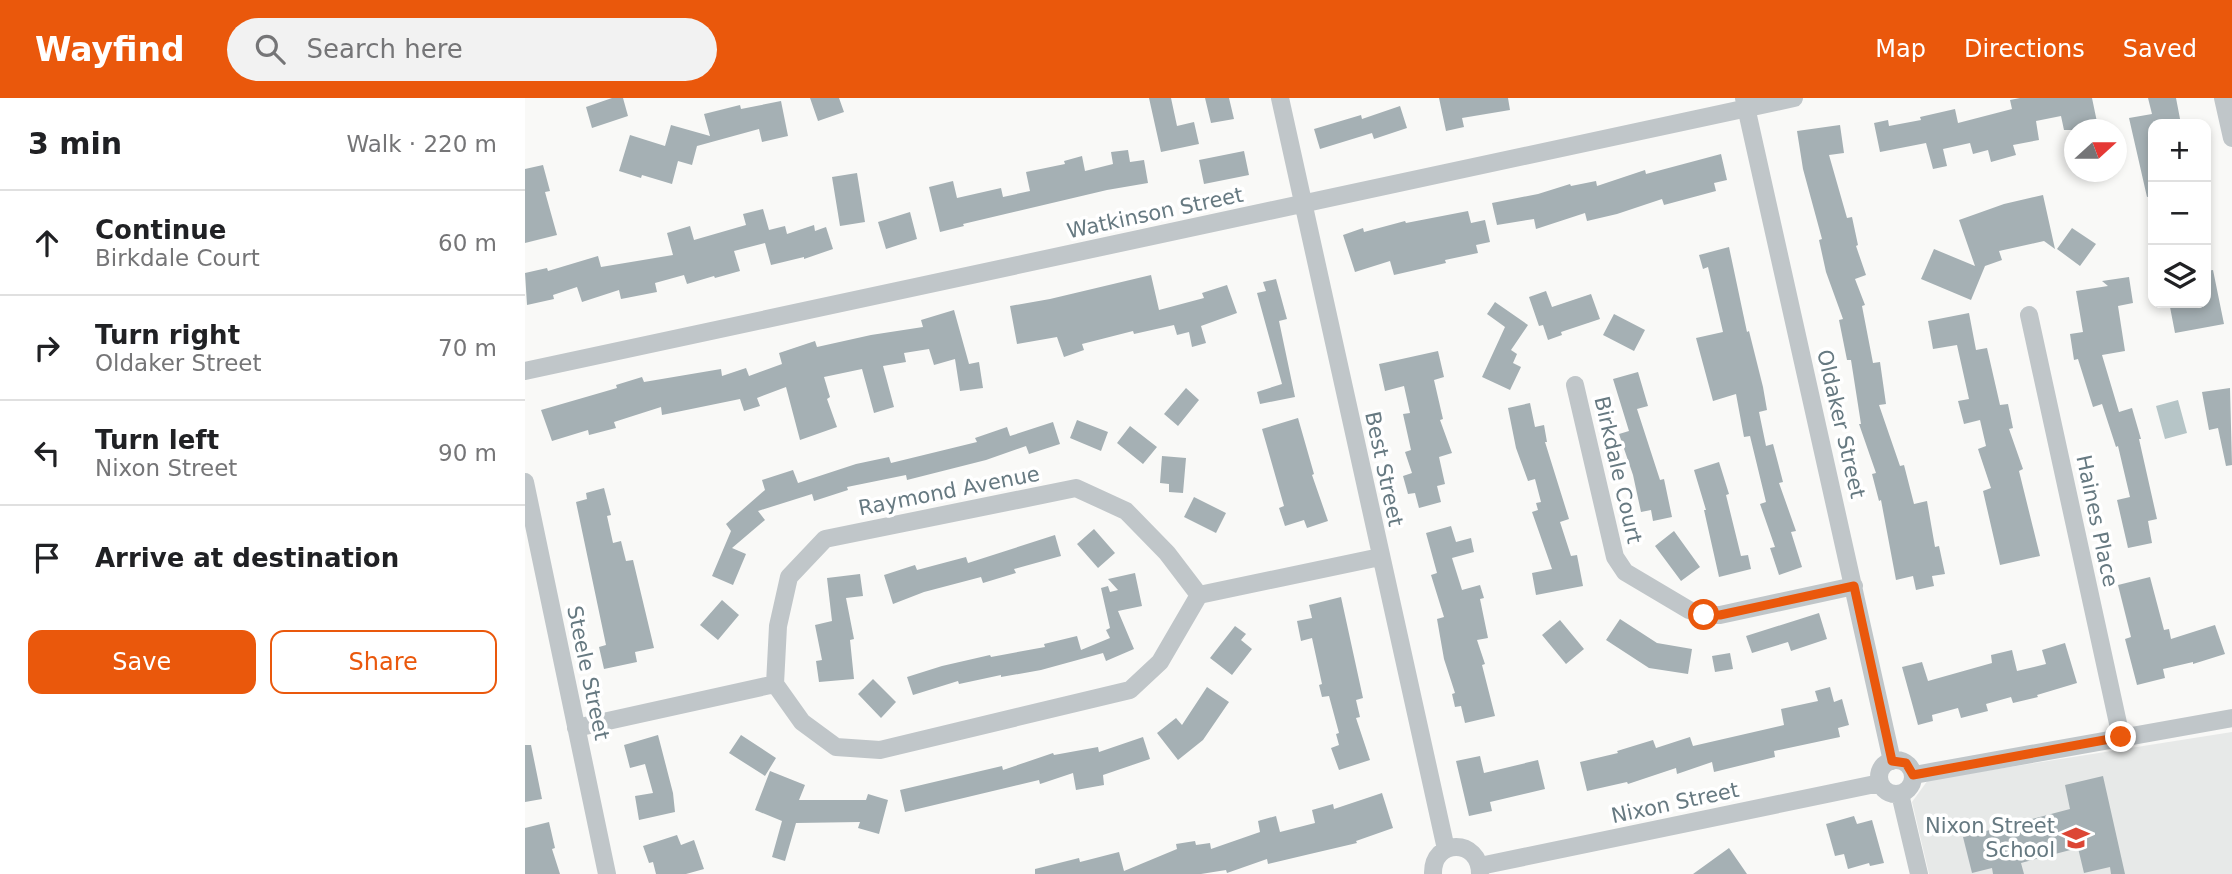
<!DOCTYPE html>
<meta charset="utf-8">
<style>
:root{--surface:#fff;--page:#f2f2f2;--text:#202124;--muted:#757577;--line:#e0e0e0;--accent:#ea580c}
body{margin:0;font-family:"DejaVu Sans",sans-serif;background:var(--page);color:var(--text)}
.controls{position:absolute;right:21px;top:21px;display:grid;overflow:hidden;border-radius:14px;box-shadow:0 4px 10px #0003}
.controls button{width:63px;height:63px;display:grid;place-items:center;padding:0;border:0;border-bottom:2px solid var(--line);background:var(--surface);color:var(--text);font:35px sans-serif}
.compass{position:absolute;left:1539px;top:21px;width:63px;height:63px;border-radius:50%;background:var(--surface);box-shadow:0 4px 10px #0003;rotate:69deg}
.stop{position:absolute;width:21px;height:21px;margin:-16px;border:5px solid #ea580c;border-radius:50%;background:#fff}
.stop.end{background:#ea580c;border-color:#fff;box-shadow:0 2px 7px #0008}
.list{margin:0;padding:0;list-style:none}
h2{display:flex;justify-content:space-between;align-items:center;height:91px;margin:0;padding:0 28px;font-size:30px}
h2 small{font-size:23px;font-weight:400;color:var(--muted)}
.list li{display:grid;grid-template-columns:46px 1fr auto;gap:21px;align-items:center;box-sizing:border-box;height:105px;padding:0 28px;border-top:2px solid var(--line)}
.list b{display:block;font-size:26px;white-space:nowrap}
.list p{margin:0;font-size:23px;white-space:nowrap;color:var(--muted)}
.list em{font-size:23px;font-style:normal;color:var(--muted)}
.actions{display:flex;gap:14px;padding:21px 28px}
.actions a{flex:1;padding:16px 0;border:2px solid var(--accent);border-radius:14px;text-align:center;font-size:24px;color:var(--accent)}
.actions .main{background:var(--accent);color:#fff}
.icon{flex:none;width:38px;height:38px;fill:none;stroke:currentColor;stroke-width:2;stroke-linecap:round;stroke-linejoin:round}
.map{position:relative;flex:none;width:1707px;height:776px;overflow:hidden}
header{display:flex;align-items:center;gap:42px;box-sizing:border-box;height:98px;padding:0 35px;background:var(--accent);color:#fff}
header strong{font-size:33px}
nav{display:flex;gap:38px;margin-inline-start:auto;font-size:24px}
.search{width:490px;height:63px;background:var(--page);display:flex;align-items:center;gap:18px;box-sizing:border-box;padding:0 24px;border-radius:38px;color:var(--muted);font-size:26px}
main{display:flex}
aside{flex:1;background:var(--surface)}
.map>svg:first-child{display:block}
</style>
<header>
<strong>Wayfind</strong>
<div class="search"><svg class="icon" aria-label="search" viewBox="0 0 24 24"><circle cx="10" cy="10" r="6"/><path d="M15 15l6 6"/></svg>Search here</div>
<nav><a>Map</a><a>Directions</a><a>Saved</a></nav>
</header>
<main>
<aside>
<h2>3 min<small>Walk · 220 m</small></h2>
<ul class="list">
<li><svg class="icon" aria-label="ahead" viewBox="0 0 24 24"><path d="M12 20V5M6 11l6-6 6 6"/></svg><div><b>Continue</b><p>Birkdale Court</p></div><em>60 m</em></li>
<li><svg class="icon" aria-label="right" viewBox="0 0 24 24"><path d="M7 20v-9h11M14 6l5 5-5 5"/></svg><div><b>Turn right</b><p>Oldaker Street</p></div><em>70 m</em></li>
<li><svg class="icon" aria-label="left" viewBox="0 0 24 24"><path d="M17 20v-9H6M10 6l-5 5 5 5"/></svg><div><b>Turn left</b><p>Nixon Street</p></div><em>90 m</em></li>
<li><svg class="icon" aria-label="arrive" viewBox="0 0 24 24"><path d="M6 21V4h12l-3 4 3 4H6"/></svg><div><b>Arrive at destination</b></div></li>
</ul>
<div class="actions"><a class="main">Save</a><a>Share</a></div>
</aside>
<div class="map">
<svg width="1707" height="776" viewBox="0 0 1707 776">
<rect width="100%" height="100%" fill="#f9f9f7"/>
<path fill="#e7e9e8" d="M1707,634V776H1404L1387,704L1403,682Z"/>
<path fill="#b6c5c7" d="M1653,302L1662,335L1640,341L1631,308Z"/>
<path fill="#a5b0b4" d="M87,0H98L103,18L67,30L61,9Z
M285,0H314L319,14L293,23Z
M624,0H646L652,28L669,24L674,46L636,54Z
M680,0H704L709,21L686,25Z
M914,0H983L985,12L937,20L939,29L921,33Z
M1495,0H1567L1572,24L1565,26L1566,32H1539L1536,18L1511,23L1514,42L1488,47L1491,57L1466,64L1463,52L1448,56L1445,45L1418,51L1422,68L1408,71L1401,45L1355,54L1349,25L1363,22L1364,28L1396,22L1395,19L1430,11L1433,25L1487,11L1485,2Z
M1623,0H1651L1656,26H1629L1628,23V98L1622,99L1604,20L1627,16Z
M256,3L263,38L237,44L234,31L172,48L167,67L153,63L147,86L117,77L116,80L94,73L105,37L140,48L146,27L185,38L179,16L215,7L216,11Z
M875,8L882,30L849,41L847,35L795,51L789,31L836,17L837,21Z
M1315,27L1319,55L1304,57L1322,120L1327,119L1333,147L1331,148L1341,177L1330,181L1340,207L1337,208L1348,265L1355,264L1361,306L1354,307L1375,368L1379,367L1389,406L1402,403L1410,449L1414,448L1420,476L1407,478L1409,488L1391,492L1388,478L1371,482L1356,402L1354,403L1347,376L1351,375L1334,326H1336L1326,262H1322L1314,222L1318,221L1301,174L1294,142L1297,141L1278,71L1272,33Z
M603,52L605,64L619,62L623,85L582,92L438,126L439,128L415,134L404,89L428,83L432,100L476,90L478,99L505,93L501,74L540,66L539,63L557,58L560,73L588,66L586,54Z
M719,53L724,77L679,86L674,62Z
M1196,56L1202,82L1189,85L1191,93L1139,107L1137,101L1092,116L1062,123L1060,115L1011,131L1009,121L972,127L967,105L1013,96L1045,86L1046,88L1071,83L1072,88L1120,72L1121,76Z
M18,67L25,93L20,94L32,137L0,145V71Z
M332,75L340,124L315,128L307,79Z
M1518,97L1530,151L1519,143L1474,153L1477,162L1460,168L1446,202L1396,181L1409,151L1450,168L1434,122L1479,106Z
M238,111L244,132L260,128L262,136L289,127L290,133L301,129L308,151L279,161V159L246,167L240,145L209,153L215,173L190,180L189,178L162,186L159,177L130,185L132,194L96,201L94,192L57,204L52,189L28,197L29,201L2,207L0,175L22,170L23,173L73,158L76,169L148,157L142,135L165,128L169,142L221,127L218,116Z
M943,113L946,125L960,122L965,144L951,147L953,155L920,162L921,165L869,177L865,163L830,174L818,137L838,130L839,134L880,123L881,125Z
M385,114L392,141L361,151L353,124Z
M1547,130L1571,146L1555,168L1532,151Z
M1204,149L1222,234L1224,233L1238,289L1242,312L1234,314L1241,348L1248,346L1258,384L1254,385L1271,433L1266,434L1277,469L1254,477L1245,450L1250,449L1235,406L1241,404L1225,338L1219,339L1211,296L1188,303L1171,240L1198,234L1183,169L1178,171L1174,157Z
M1688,172L1699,226L1650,235L1645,209L1681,205V173Z
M626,177L634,212L679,200L677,195L702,187L712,215L676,228L681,245L667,249L664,234L652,237L649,227L609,236L608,233L557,246L559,252L539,259L532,239L492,246L485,208L525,201Z
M1604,179L1608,205L1593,208L1600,253L1577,257L1594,314L1607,310L1616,341H1614L1632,421L1623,423L1627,445L1603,450L1592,402L1605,399L1593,348L1591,349L1577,306L1568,309L1553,261L1549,262L1545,236L1558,234L1551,193L1583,188L1577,183Z
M751,181L762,221L754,223L770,299L735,306L732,294L757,286L732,195L741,193L738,184Z
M1021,193L1027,209L1066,196L1075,221L1036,234L1037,237L1023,242L1018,227L1014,228L1004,199Z
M970,204L1003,227L986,252L992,256L988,265L996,269L985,292L957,279L980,229L962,216Z
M429,212L444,266L454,264L458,290L435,293L430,261L409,267L404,251L379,255L381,264L358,268L369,309L349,315L337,271L299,279L305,299L302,301L312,329L275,342L261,289L232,300L235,308L219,313L215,301L137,317L136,309L89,324L91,330L64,337L63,332L27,343L16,312L92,290L91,287L117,279L119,284L196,271L197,278L221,270L224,278L257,266L254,255L290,243L292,249L346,237L398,229L396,222Z
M1444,215L1451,252L1462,250L1475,307L1483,306L1488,330L1484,331L1498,371L1494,373L1515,458L1475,467L1458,393L1466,390L1453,351L1461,348L1455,322L1439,326L1433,303L1444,301L1432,247L1408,251L1403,223Z
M1089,216L1120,232L1109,253L1078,237Z
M913,253L919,279L909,282L918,321L915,322L927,355L914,359L920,386L912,388L916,404L894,410L890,395L883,396L878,378L887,375L880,354L886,352L878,316L885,315L879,288L860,293L854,266Z
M1113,274L1123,308L1112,311L1135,382L1139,381L1147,419L1128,423L1126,412L1116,414L1108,377L1094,336L1104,333L1088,281Z
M661,290L674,302L653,328L639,316Z
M1705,290L1707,367L1701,368L1693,330L1684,332L1677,294Z
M1005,305L1010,329L1019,327L1022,344H1020L1044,421L1035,424L1046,458L1052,457L1058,488L1011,497L1007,475L1027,471L1007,414L1013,412L1011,405L1016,404L1010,381L1003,383L991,350L983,310Z
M773,320L789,376L787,377L803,423L782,430L779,422L760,428L754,410L759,408L737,331Z
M552,322L583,334L576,353L545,340Z
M528,324L535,346L504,356L501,348L461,362L382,382L381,377L322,389L323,392L289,403L287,396L233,413L240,422L207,450L221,456L208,487L187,478L206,433L201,426L240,392L237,382L268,372L273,385L331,366L364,359L366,365L452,344L450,340L482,329L485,338Z
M605,328L632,349L618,366L592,345Z
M637,358L661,360L658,395L644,394V386L635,385Z
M1194,364L1204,396L1201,397L1216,458L1223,457L1226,471L1194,479L1179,412H1181L1169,372Z
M79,390L86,417L82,418L88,445L96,443L101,463L108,462L129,550L110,554L112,564L79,571L74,549L81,547L51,404L62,401L61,395Z
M669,399L701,415L691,435L659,419Z
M926,428L931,444L946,440L949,454L927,460L937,492L955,487L959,500L955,501L963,540L952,542L960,566L957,567L970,618L940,625L936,608L930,609L927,596L930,595L919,561L912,521L919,519L906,477L912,475L901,435Z
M569,431L590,455L573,470L552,446Z
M1149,433L1175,469L1156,483L1130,448Z
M530,437L536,458L489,471L491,475L458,485L456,479L399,494L368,506L359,477L390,467L392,472L441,459L443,465Z
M610,475L617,508L593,513L609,551L581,563L578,555L516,572L476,579V577L434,586L433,583L388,597L382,579L417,568L465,557L466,559L520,549L519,546L552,538L556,552L585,540L581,532L585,530L576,490L583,488L585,494L593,492L583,481Z
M335,476L338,498L321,500L329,541L325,542L329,581L294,584L291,563L297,562L290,527L307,523L302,480Z
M1625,479L1639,532L1644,531L1646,541L1690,527L1700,556L1668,566V564L1638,571L1640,580L1612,587L1600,541L1606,539L1593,487Z
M816,499L838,600L831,602L835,619L831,620L845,662L814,672L806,650L814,647L811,636L814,635L804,598L797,599L794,587L797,586L787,540L776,543L772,523L787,520L784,507Z
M197,502L214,517L193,542L175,527Z
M1294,515L1302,541L1266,553L1263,544L1227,555L1221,538Z
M1095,521L1132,545L1167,551L1163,576L1124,570L1081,542Z
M1035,522L1059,551L1041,566L1017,537Z
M710,528L721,536L716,542L727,551L707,577L685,560Z
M1540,545L1552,585L1512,597L1513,599L1488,605L1486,599L1461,606L1463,613L1436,620L1433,610L1407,617L1408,623L1393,627L1377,569L1397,564L1403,583L1467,565L1466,557L1487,552L1492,573L1521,566L1517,552Z
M1205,555L1208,571L1190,574L1187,558Z
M348,581L371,604L356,620L333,596Z
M682,589L704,604L678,642L653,662L632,635L651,620L657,627Z
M1305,589L1309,604L1317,601L1324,627L1313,630L1315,639L1249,653L1250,659L1189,674L1187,664L1152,676L1151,670L1103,686L1102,684L1062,693L1055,664L1093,655L1092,653L1128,642L1131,650L1165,639L1168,648L1259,627L1256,611L1293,603L1290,593Z
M133,637L148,695L150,714L114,722L110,698L128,695L120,666L105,670L99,647Z
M216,637L251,660L240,678L204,655Z
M618,639L625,661L578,677L579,687L551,692L548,675L515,686L514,682L380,714L375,692L477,668L478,672L528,655L529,657L573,649L574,654Z
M0,647H6L17,701L0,704Z
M955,658L959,675L1013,662L1020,691L965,704L967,713L944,718L931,663Z
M245,673L280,687L274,702H341L343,696L363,702L354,736L333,730L335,724L271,725L260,763L247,759L257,723L230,712Z
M1578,678L1600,776H1586L1585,769L1559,775L1553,750L1496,765L1499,776H1468L1467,770L1447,775L1438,739L1545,711L1540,687Z
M857,695L868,730L831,743L832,745L785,756L743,766L742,761L702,775L701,772L676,776H510V771L554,760L555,764L594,754L599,773L652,751L651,746L670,743L671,747L685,745L686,751L735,734L733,723L751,718L755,734L790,725L787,712L808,706L809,711Z
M1329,718L1332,726L1347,722L1359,765L1345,768L1344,765L1323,771L1319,756L1310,758L1301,726Z
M24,724L30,750L27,751L35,776H0V730Z
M152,737L156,747L169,742L179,771L161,776H131L128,764L124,765L118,748Z
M1204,750L1222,776H1168Z"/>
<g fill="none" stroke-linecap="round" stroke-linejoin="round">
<path stroke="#c0c6c9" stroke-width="18" d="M755,0L921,751
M1219,0L1367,663
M1698,0L1707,40
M1504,217L1596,639
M0,273L1269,0
M1050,287L1090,459L1100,474L1164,512L1179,517H1195L1329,488
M0,384L82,776
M551,390L601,413L642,455L674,497L635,564L605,592L355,652L311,649L277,624L250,586L253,528L264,479L300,441Z
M674,497L855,459
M51,630L250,586
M1354 679a17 17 0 1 1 34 0a17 17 0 1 1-34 0Z
M1389,677L1707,620
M1375,696L1394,776
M955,768L1355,685
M908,776C907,740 955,740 955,776"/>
</g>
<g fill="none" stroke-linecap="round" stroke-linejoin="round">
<path stroke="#ea580c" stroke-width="9" d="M1179,517H1195L1329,488L1367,663L1381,665L1388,677L1596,639"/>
</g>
<defs>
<symbol id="school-bare" viewBox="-9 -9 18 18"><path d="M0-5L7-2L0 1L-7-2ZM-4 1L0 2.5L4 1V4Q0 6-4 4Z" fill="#dc4635" stroke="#fff" stroke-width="2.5" paint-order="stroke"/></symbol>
</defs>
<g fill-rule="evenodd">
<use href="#school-bare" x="1532" y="721" width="38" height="38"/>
</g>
<g text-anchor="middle" stroke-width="7" stroke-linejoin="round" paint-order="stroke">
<g font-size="21" fill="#667981" stroke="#fff">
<text transform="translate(630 115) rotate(-12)" y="7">Watkinson Street</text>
<text transform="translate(1316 326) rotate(77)" y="7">Oldaker Street</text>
<text transform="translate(859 371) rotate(78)" y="7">Best Street</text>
<text transform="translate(1093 372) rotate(77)" y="7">Birkdale Court</text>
<text transform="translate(424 393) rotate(-11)" y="7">Raymond Avenue</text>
<text transform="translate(1572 423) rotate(78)" y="7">Haines Place</text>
<text transform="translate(63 575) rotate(78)" y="7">Steele Street</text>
<text transform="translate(1150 705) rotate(-12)" y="7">Nixon Street</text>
</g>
<g font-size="21" fill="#667981" stroke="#fff" text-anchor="end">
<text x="1530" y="735">Nixon Street<tspan x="1530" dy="24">School</tspan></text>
</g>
</g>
</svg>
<div class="controls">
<button>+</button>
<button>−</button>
<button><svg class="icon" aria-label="layers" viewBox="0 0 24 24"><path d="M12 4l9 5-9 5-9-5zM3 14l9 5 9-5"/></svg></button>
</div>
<svg class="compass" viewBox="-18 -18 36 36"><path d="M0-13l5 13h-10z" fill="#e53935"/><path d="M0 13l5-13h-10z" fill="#757577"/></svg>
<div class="stop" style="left:1179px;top:517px"></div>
<div class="stop end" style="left:1596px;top:639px"></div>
</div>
</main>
